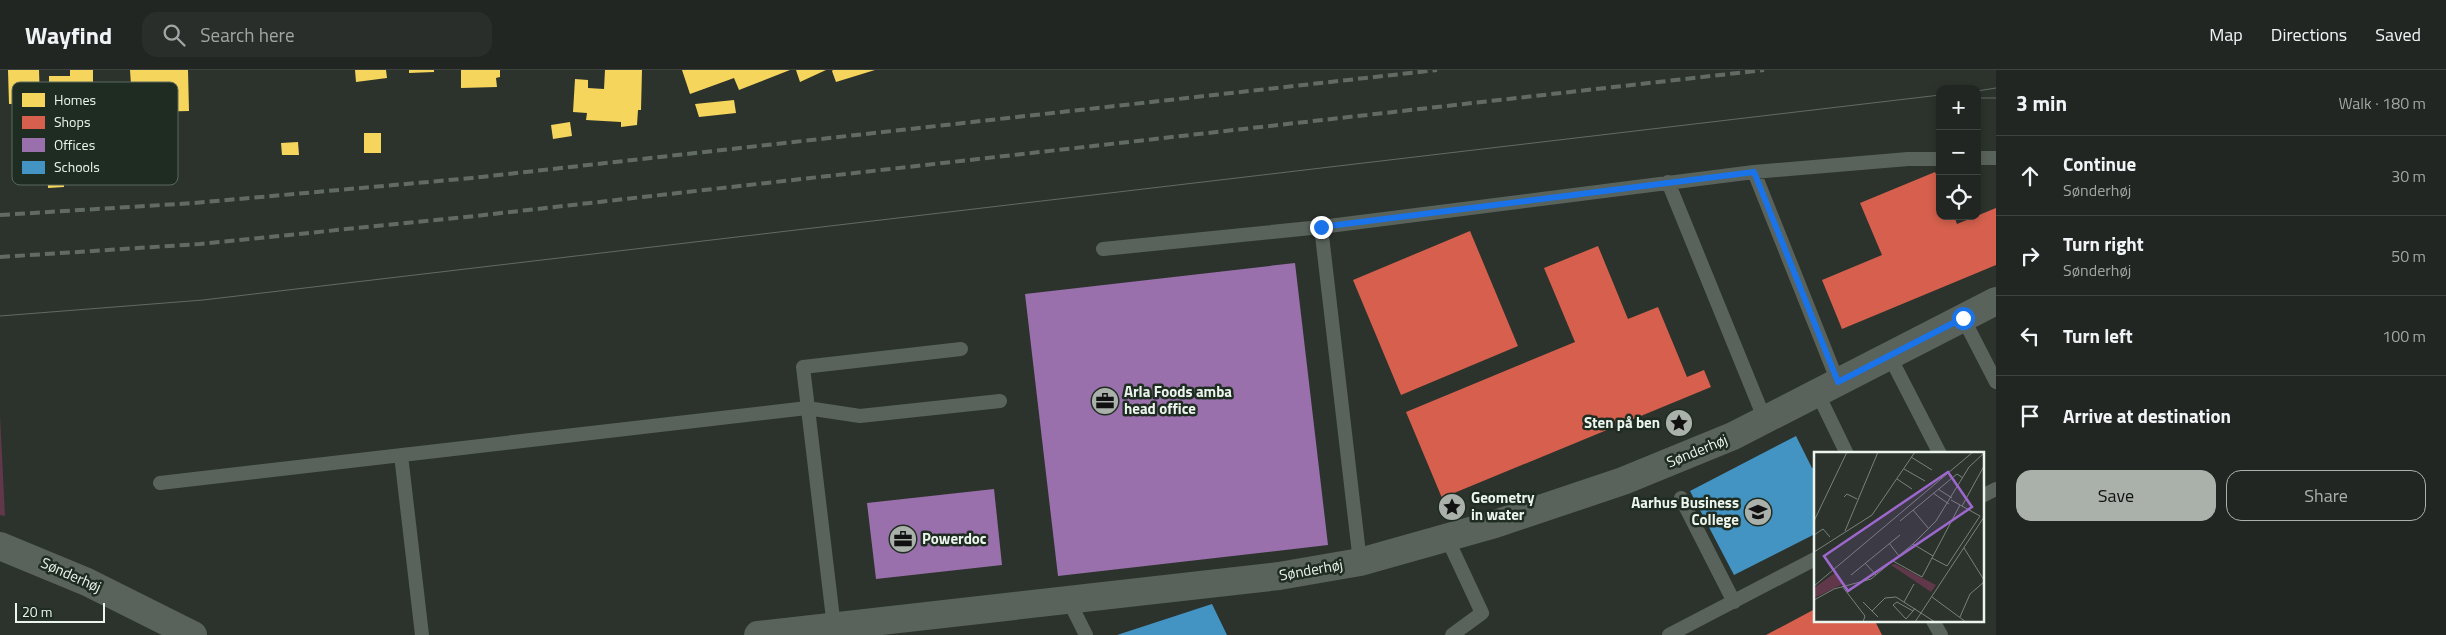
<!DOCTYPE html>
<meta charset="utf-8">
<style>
:root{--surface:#212622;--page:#292e2a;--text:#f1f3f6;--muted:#a2a5a5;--line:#3e4340;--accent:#a9b1aa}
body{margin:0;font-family:"Titillium Web",sans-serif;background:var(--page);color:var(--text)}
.controls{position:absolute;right:15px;top:15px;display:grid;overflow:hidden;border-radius:10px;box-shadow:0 2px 8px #0003}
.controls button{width:45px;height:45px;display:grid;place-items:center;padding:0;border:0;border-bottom:1px solid var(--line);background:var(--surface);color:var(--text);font:25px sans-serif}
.scale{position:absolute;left:15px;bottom:12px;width:90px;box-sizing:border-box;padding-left:5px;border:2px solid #ecf5ed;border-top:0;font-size:14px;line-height:18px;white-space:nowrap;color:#ecf5ed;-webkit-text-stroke:4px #1f2c21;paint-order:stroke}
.stop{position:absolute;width:15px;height:15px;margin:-11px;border:4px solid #1a73e8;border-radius:50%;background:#fff}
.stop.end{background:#1a73e8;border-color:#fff;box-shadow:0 1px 5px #0008}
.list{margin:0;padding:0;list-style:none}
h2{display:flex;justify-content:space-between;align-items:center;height:65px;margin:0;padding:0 20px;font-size:21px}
h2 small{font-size:16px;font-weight:400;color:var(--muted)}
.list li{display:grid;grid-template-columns:32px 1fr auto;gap:15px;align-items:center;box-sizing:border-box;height:80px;padding:0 20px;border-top:1px solid var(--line)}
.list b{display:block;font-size:19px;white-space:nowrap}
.list p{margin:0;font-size:16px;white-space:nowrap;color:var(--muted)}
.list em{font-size:16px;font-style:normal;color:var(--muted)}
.actions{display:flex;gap:10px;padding:15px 20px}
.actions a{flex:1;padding:11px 0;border:1px solid var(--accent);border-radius:15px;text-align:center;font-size:18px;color:var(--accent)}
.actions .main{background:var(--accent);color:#111}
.icon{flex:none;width:28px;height:28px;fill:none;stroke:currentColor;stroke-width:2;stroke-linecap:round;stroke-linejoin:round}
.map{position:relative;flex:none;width:1996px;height:565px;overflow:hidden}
header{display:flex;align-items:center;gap:30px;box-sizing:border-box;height:70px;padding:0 25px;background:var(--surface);border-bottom:1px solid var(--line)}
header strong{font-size:24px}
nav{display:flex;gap:28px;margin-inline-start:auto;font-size:18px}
.search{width:350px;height:45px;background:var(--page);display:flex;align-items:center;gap:12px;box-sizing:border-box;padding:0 18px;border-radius:15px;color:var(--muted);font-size:19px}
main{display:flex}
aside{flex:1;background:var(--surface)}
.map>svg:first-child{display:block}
</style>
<header>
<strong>Wayfind</strong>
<div class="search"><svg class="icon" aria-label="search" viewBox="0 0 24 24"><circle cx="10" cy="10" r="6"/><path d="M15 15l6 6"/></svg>Search here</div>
<nav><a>Map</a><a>Directions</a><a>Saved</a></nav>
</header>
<main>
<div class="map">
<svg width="1996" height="565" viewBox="0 0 1996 565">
<rect width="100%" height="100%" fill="#2c332d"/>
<path fill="#61374a" d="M0,345L5,446L0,445Z"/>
<path fill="#f6d55c" d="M8,0H39L40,33L9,34Z
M70,0H93V28L110,27L111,91L70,92L69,79H63V62L69,61L70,13L49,14V6H70Z
M130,0H188L189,41L147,42L146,15H131Z
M355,0H386L387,8L356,12Z
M409,0H434V2L409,3Z
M461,0H500V7L496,8L497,17L461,18Z
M605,0H642L641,40H638L637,55L621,57V52L586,50L587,43L573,42L575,9L588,10V18L604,19Z
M682,0H790L739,20L734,8L690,24Z
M796,0H826L800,12Z
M875,0L836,12L832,1L833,0Z
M734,30L736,43L699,47L695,34Z
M570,52L572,66L553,69L551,55Z
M364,63H381V83H364Z
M298,72L299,85H282L281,73Z
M63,97L64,117L48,118L47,98Z"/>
<path fill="#d6604d" d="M1935,102L1940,113V146H1954L1957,154L1996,138V195L1842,259L1822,210L1882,185L1860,133Z
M1470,161L1518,276L1401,325L1353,210Z
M1598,176L1628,249L1658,237L1687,307L1704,300L1711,317L1442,428L1406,342L1575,272L1544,198Z
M1815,539V551H1875L1882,565H1766Z"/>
<path fill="#9970ab" d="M1295,193L1328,475L1058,506L1025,224Z
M994,419L1002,495L876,509L867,433Z"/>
<path fill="#4393c3" d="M1796,366L1812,398L1815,397V464L1734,505L1690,421Z
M1212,534L1227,565H1117Z"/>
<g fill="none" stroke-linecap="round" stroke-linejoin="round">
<path stroke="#59635b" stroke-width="14" d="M1977,88H1996
M1754,102L1838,312
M1668,112L1765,350
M1321,157L1360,492
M1103,179L1321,157L1754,102L1908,89H1940
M1963,248L1996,312
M1889,285L1940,384
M1817,322L1847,384
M401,385L422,565
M160,413L807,338L860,346L1000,331
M1982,426L1996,419
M1681,428L1734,532
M1447,468L1482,543L1452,565
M1069,531L1086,565
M1933,551L1941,565
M834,557L803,297L961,279
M1669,565L1815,489"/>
<path stroke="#59635b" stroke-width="28" d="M0,476L87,512L193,565
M758,565L1279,506L1360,492L1495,454L1623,411L1733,366L1996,231"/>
<path stroke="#626a64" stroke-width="1" d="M1977,21L1996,18
M1977,28H1996
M0,246L203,230L1940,25"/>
<path stroke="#626a64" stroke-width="4" stroke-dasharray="10 5" stroke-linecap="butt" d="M0,145L194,133L472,108L1437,0
M0,187L200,174L475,146L1764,0"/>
</g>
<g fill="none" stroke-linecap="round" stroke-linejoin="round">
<path stroke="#1a73e8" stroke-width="6" d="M1321,157L1754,102L1838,312L1963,248"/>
</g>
<defs>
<symbol id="office-disc" viewBox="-11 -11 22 22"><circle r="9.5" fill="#a9b1aa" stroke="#1f2c21"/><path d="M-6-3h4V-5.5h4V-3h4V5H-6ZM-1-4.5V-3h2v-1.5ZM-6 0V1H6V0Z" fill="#111"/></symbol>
<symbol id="sight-disc" viewBox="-11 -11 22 22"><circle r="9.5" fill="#a9b1aa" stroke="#1f2c21"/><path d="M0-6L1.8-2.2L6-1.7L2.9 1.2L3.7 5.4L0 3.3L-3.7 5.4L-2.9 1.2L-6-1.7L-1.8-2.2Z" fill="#111"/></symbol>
<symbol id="school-disc" viewBox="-11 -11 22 22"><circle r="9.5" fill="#a9b1aa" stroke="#1f2c21"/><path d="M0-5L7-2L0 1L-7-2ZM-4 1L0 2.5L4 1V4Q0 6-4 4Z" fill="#111"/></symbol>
</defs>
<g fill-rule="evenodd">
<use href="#office-disc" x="1089" y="315" width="32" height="32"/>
<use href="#sight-disc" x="1663" y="337" width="32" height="32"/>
<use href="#sight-disc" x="1436" y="421" width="32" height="32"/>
<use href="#school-disc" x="1742" y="426" width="32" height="32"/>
<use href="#office-disc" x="887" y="453" width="32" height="32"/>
</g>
<g text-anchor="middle" stroke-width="5" stroke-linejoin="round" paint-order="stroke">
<g font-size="15" font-weight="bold" fill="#ecf5ed" stroke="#1f2c21" text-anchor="start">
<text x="1124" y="327">Arla Foods amba<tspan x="1124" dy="17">head office</tspan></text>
<text x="1660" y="358" text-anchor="end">Sten på ben</text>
<text x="1471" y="433">Geometry<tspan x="1471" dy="17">in water</tspan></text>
<text x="1739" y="438" text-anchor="end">Aarhus Business<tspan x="1739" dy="17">College</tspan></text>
<text x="922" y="474">Powerdoc</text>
</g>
<g font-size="15" fill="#ecf5ed" stroke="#1f2c21">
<text transform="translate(1697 381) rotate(-22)" y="5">Sønderhøj</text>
<text transform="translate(1311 500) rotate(-10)" y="5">Sønderhøj</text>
<text transform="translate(71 505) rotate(24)" y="5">Sønderhøj</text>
</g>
</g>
<g transform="translate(1814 382)">
<rect width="170" height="170" fill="#2c332d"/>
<path d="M81,112L122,133L117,140L77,113ZM21,121L29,132L0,146V136Z" fill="#61374a"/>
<path fill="none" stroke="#79817a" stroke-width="1" d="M97,5L118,18M90,17L111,29M83,27L98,37M124,37L138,46M119,41L135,52M30,45L33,42L43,47M148,54L170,14M99,58L115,77M0,69L33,0M86,69L143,22L149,26M31,79L64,0M0,83L9,77L16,85M75,91L85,104M99,92L119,104M150,96L170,128M0,100L58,63L101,0M118,106L133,114L166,64L137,48M79,109L108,125L146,53M51,111L62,123M37,123L86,83M0,134L159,0M28,134L51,164L49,170M118,145L152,170M0,148L20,137L57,127L99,92L122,69L155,15L170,1M49,150L64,165M90,150L100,132M58,159L71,146L82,145L121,170M99,159L92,167L79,153L83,150L99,159L101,156M146,165L156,142L170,130M101,170L170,65"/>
<path fill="#9d68cd" fill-opacity="0.15" stroke="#9d68cd" stroke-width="2.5" d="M134,20L158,55L34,139L10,104Z"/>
<rect width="170" height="170" fill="none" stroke="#ecf5ed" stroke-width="2.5"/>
</g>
<rect x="12" y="12" width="166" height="103" rx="8" fill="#1f2c21" stroke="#5c685e" stroke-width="1"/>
<rect x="22" y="23" width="23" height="14" fill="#f6d55c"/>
<rect x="22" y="46" width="23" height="13" fill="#d6604d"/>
<rect x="22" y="68" width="23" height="14" fill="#9970ab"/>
<rect x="22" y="91" width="23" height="13" fill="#4393c3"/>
<g font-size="14" fill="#ecf5ed">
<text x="54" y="35">Homes</text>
<text x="54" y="57">Shops</text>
<text x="54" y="80">Offices</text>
<text x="54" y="102">Schools</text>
</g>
</svg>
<div class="controls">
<button>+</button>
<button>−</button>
<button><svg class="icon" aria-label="locate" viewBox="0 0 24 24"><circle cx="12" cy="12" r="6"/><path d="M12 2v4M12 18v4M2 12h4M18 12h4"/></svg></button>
</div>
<div class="scale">20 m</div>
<div class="stop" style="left:1963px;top:248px"></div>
<div class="stop end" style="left:1321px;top:157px"></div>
</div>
<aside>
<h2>3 min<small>Walk · 180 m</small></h2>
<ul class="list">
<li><svg class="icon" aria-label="ahead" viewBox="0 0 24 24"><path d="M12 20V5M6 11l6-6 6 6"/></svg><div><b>Continue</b><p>Sønderhøj</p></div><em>30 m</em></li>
<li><svg class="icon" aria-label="right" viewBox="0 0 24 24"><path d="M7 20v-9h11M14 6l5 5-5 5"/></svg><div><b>Turn right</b><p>Sønderhøj</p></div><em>50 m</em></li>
<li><svg class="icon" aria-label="left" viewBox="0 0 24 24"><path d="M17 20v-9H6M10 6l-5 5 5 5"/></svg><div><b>Turn left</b></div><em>100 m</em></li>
<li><svg class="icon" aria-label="arrive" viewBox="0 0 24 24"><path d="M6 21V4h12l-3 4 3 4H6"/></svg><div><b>Arrive at destination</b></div></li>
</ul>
<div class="actions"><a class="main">Save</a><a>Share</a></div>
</aside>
</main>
